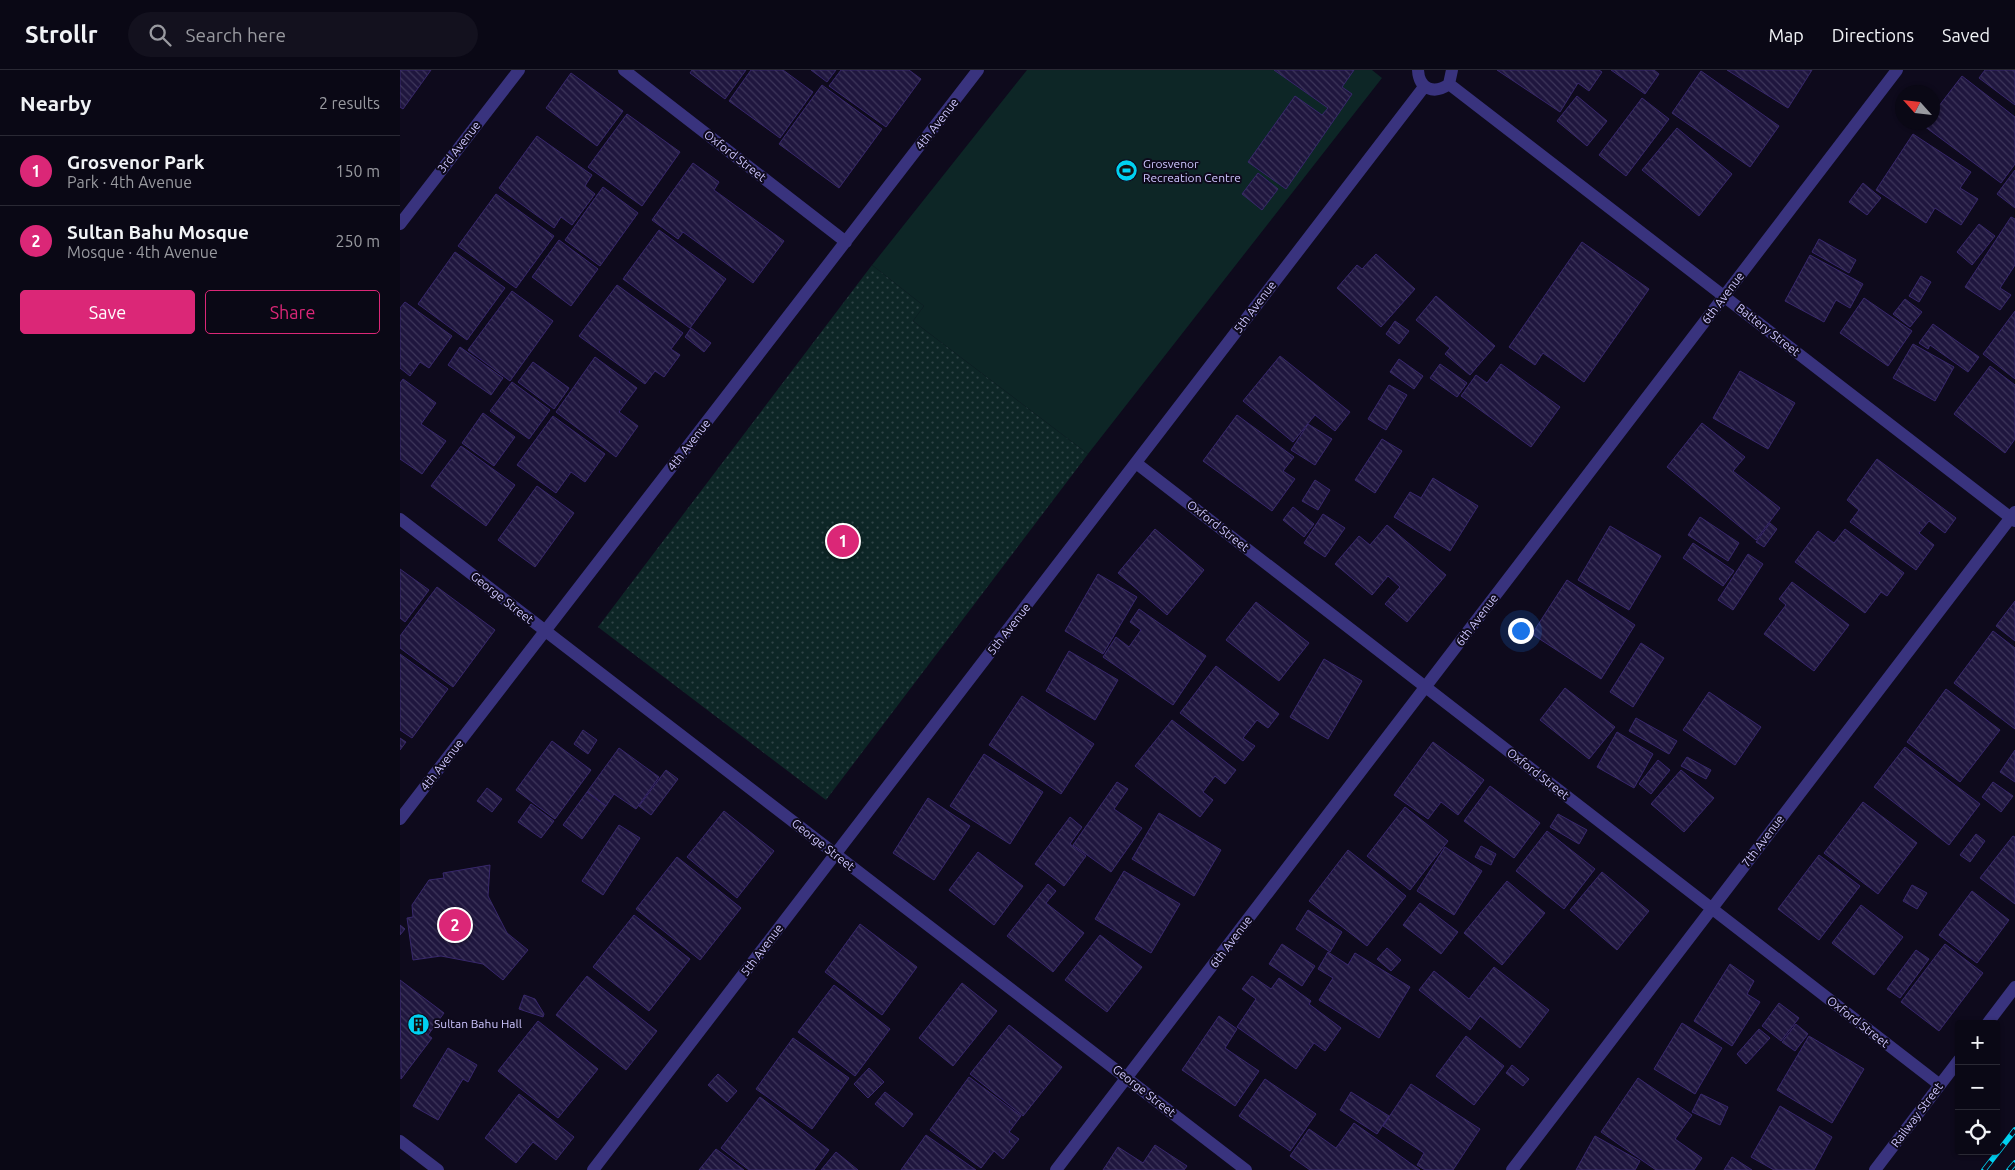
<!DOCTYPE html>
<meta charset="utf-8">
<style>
:root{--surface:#0a0815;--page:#13111e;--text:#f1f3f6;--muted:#999aa0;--line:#2a2934;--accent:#db2777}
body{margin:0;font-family:Ubuntu,sans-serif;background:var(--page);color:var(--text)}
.controls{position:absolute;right:15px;bottom:15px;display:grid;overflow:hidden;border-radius:5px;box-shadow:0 1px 4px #0004}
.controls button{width:45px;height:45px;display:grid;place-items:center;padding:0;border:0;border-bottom:1px solid var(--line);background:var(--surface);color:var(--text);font:25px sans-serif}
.compass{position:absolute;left:1495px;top:15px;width:45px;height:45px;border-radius:50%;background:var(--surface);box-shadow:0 1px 4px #0004;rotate:297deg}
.you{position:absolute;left:1120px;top:560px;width:18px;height:18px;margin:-12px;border:4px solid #fff;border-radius:50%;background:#1a73e8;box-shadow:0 0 0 8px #1a73e833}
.badge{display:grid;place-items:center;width:32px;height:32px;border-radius:50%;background:var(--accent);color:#fff;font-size:16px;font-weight:700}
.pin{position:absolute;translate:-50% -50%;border:2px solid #fff;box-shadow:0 1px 5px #0006}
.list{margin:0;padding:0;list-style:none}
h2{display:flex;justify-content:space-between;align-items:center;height:65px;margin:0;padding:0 20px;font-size:21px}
h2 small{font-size:16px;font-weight:400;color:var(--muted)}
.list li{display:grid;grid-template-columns:32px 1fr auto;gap:15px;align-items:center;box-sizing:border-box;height:70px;padding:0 20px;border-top:1px solid var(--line)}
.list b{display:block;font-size:19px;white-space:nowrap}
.list p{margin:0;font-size:16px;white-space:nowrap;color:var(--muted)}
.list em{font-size:16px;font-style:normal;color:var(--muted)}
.actions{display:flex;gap:10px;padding:15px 20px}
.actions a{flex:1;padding:11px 0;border:1px solid var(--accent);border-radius:5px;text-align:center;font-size:18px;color:var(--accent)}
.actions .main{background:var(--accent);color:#fff}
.icon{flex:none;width:28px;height:28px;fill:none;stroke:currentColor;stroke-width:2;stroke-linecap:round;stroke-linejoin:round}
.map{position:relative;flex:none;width:1615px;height:1100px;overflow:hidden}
header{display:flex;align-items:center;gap:30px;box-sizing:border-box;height:70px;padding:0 25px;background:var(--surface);border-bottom:1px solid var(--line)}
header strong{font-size:24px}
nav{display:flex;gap:28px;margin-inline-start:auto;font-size:18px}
.search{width:350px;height:45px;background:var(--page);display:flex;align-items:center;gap:12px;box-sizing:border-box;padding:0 18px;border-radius:28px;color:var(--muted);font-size:19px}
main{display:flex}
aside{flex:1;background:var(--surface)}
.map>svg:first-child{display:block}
</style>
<header>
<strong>Strollr</strong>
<div class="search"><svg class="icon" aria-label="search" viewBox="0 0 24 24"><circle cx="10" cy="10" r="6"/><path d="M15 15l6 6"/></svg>Search here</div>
<nav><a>Map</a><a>Directions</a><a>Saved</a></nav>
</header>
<main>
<aside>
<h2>Nearby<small>2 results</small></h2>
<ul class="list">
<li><span class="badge">1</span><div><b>Grosvenor Park</b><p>Park · 4th Avenue</p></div><em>150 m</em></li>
<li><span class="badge">2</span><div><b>Sultan Bahu Mosque</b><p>Mosque · 4th Avenue</p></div><em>250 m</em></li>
</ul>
<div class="actions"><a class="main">Save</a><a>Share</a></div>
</aside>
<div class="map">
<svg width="1615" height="1100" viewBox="0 0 1615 1100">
<defs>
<pattern id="park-dots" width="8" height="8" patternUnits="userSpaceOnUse" patternTransform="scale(1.25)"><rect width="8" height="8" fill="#0d2626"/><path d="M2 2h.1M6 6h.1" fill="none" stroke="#2f4447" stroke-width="1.8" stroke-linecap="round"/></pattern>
<pattern id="building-back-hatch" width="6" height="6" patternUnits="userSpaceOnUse" patternTransform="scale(1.25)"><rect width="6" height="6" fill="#1f163e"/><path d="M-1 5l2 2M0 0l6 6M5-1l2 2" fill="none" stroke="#3e365b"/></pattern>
</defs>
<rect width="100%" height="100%" fill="#0e0a1c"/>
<path fill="url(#park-dots)" d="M472,195L524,236L513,251L688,384L426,730L198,557Z"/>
<path fill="#0d2626" d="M627,0H972L982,8L688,384L513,251L524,236L472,195Z"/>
<path fill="url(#building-back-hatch)" stroke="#37276b" d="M0,0H31L3,39L0,37Z
M292,0H346L325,29L290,3Z
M351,0H383L413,22L380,68L329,31Z
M411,0H436L427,12Z
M441,0H509L521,9L486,57L429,16Z
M874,0H954L942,17L952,24L886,119L848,92L895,26L922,45L928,38Z
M1097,0H1199L1202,2L1189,21L1178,13L1160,42Z
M1211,0H1254L1259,4L1245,24Z
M1327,0H1412L1388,38Z
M1585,0H1615V35L1579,8Z
M1301,1L1379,56L1350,97L1272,43Z
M171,3L223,41L197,76L146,38Z
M1562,6L1615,47V94L1601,113L1524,56L1527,52H1532V45Z
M422,15L482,59L439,118L379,74Z
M1177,26L1207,51L1187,76L1157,51Z
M1242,28L1269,49L1226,106L1199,85Z
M227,44L280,82L242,136L188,97Z
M1277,58L1332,104L1299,146L1242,100Z
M1513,64L1571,102L1560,118L1578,129L1561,155L1535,138L1526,153L1476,120Z
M137,66L192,105L185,116L195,124L172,155L161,147L154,158L99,118Z
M293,93L319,112L314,120L384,171L353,213L283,162L278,169L252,150Z
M1615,100V138L1597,124Z
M858,103L878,119L862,140L842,124Z
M1463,113L1481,128L1467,145L1449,132Z
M203,117L238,143L200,196L165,170Z
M96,124L154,166L116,218L58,176Z
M1611,147L1615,149V195L1600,218L1611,225L1600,240L1565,217Z
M1579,154L1595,166L1572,195L1557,182Z
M259,160L326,209L290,258L223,209Z
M1419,169L1456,190L1449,203L1412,182Z
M159,170L198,199L171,236L132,207Z
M1182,172L1249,219L1184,312L1143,283L1135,295L1109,277Z
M55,182L105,218L67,270L18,234Z
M976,184L1015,219L981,257L937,218L957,195L962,199Z
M1410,185L1463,214L1450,238L1436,230L1424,252L1385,231Z
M1521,206L1531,212L1519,232L1509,226Z
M217,215L283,263L271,279L280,285L264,307L255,301L245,314L179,266Z
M112,221L153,251L110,311L68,280Z
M1036,226L1095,276L1070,305L1045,284L1050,278L1016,250Z
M1464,228L1512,261L1488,296L1440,263Z
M1505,229L1522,242L1510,257L1493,244Z
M5,232L52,266L29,298L20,292L10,306L0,298V238Z
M1615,241V309L1583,284Z
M995,251L1009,261L999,274L986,264Z
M1533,254L1579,287L1568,302L1530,275L1528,279L1519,273Z
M291,258L311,273L304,282L285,267Z
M1513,274L1554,297L1535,331L1493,308Z
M60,277L103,308L91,325L48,295Z
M880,286L950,342L935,361L915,345L893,372L843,331Z
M195,287L237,318L219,342L238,356L216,387L156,342Z
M999,289L1023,306L1014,319L990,302Z
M133,292L169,318L154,339L118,312Z
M1040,294L1067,313L1057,327L1030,308Z
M1101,294L1160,337L1131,377L1061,326L1076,305L1087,313Z
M1590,296L1615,315V369L1605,383L1554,344Z
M1340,301L1395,333L1368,379L1313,348Z
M3,309L36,333L21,354L46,371L22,404L0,389V313Z
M112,312L150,340L129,369L90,341Z
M989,315L1007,325L986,360L968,349Z
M83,343L115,367L94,396L62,373Z
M837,345L894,387L883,401L895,409L872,441L803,391Z
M153,346L205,384L185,412L171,402L156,423L117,395Z
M1302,353L1345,387L1333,401L1380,438L1356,470L1267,397Z
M908,354L932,369L915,395L891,380Z
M982,369L1002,381L975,423L955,410Z
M61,376L115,415L86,456L31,416Z
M1477,389L1556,448L1545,463L1529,451L1519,463L1534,475L1516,500L1450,452L1459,440L1447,430Z
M1033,408L1078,436L1050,481L994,447L1010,422L1021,428Z
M915,410L930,420L918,440L902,431Z
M137,416L174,443L135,497L98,470Z
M893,437L914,454L904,467L883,450Z
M923,444L945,458L925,487L904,473Z
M1300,447L1339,473L1328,491L1288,465Z
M1370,453L1377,459L1364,477L1356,472Z
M987,455L1046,505L1007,552L985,534L1000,517L988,506L972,525L935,494L959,466L970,475Z
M1210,456L1261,486L1229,540L1178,510Z
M755,459L804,500L767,545L718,503Z
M1445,459L1504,503L1487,526L1481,522L1465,543L1395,492L1418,461L1434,473Z
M1293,473L1334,501L1323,516L1283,488Z
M1348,484L1363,494L1333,540L1318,530Z
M0,499L29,520L5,552L0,548Z
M698,504L737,527L703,584L665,561Z
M1167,510L1235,555L1201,609L1132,564Z
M1392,512L1449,555L1414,601L1364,564L1386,535L1379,529Z
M37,517L95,560L53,617L0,578V566Z
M1615,531V571L1596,556Z
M856,532L909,573L879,611L826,570Z
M739,539L806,586L773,635L703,587L716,567L729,577L741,560L730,552Z
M1593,561L1615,578V659L1554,613Z
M1241,573L1264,588L1233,637L1210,622Z
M669,581L718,610L695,650L646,621Z
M0,584L48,619L12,668L0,660Z
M924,589L962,611L928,669L890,647Z
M816,596L879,644L868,658L857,650L843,668L855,676L843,691L780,643Z
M1165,618L1215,657L1189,689L1140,650Z
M1546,619L1600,660L1560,712L1507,672Z
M1309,622L1361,657L1335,695L1283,660Z
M622,626L694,674L661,724L589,675Z
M1236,648L1277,671L1269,684L1229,661Z
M772,650L836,700L825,714L815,706L803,722L813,730L800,747L735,696Z
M183,660L197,670L188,684L174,674Z
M1217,662L1253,684L1234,718L1197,697Z
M0,668L6,672L0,680Z
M152,671L191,700L155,749L116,720Z
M1033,672L1084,710L1058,745L1041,732L1028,749L994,725Z
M1505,677L1580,734L1549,775L1474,717Z
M219,678L259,707L236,739L214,724L206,736L187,722Z
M1615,680V712L1600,702Z
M584,684L643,722L610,774L550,736Z
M1287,687L1311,700L1306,709L1281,696Z
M1258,690L1270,700L1251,724L1239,714Z
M266,700L278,709L251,745L239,736Z
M1281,700L1314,728L1284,762L1251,734Z
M717,712L728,719L714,739L742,758L711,802L673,775Z
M1593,712L1613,726L1601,742L1582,727Z
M1090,716L1140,753L1114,788L1064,751Z
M87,718L102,729L92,742L77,731Z
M187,722L206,736L182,769L163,755Z
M528,728L570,756L534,810L493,783Z
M1463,732L1517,773L1478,824L1424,783Z
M131,734L154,751L141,768L118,752Z
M1005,737L1048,771L1010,820L967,786Z
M324,741L374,781L337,828L287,787Z
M759,743L821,780L794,826L732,789Z
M1158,744L1187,760L1179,774L1150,757Z
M670,747L682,757L670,774L686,786L664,816L635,794Z
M219,755L240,768L203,825L182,811Z
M1147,761L1195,799L1164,839L1116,801Z
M1576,764L1585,771L1570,792L1560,785Z
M1613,766L1615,767V834L1580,808Z
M1081,776L1096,784L1091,795L1075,787Z
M1045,777L1082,801L1054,845L1017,821Z
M948,780L1006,826L967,876L909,831Z
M578,782L623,816L594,855L549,820Z
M1419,785L1460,816L1419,870L1378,839Z
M277,787L341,838L300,890L236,839Z
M90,795L88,826L107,863L128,880L103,910L83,894L41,886L13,890L7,848L13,847L12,835L29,810L44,808L43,803Z
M724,801L780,834L751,883L695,849Z
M1202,802L1249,841L1217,880L1170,840Z
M1107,811L1145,843L1102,895L1064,863Z
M648,814L656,821L646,833L684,863L653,902L607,866Z
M1512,815L1527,823L1517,839L1503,831Z
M1572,821L1609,850L1577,893L1539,865Z
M1020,833L1058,862L1041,884L1003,855Z
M1461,835L1503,867L1474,905L1432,873Z
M908,840L942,862L930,882L896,859Z
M234,845L290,889L249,941L193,897Z
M460,854L517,897L482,945L425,902Z
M0,855L5,859L0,865Z
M700,865L742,897L707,942L665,910Z
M882,874L915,896L902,916L869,894Z
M1545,874L1583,903L1539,961L1501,932Z
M987,878L1001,890L991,901L977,889Z
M1516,880L1529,889L1500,928L1487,919Z
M928,882L948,895L955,883L1010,917L979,968L919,930L933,908L918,899Z
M1330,894L1354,911L1347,924L1360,932L1332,976L1294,951Z
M1094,897L1149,940L1120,978L1080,946L1070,960L1019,920L1034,901L1069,929Z
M187,906L257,961L226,1000L156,945Z
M852,906L871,919L879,908L911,931L909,934L941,958L925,981L914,973L896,999L837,957L856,929L842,919Z
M0,910L44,943L28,965L32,968L1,1009Z
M562,913L597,941L553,996L519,968Z
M434,915L490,959L455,1006L398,962Z
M124,925L135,929L144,944L143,947L119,939Z
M1379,933L1399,948L1381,971L1362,956Z
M819,946L837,959L825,978L859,1001L835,1036L782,1000Z
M138,951L198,999L158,1048L98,1001Z
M1282,953L1322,978L1295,1024L1254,999Z
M1396,954L1408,964L1395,981L1382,972Z
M609,955L662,997L623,1046L570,1004Z
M1359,959L1370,968L1346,994L1337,984Z
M1066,966L1104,996L1074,1035L1036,1006Z
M1409,966L1464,999L1432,1053L1377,1020Z
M393,968L449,1008L412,1059L356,1019Z
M48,978L77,995L68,1012L63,1009L38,1050L13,1036Z
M1112,995L1129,1009L1123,1016L1106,1003Z
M469,998L484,1012L468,1028L454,1014Z
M318,1004L337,1021L327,1032L308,1015Z
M569,1007L621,1046L609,1062L619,1069L603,1089L594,1081L581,1098L530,1060Z
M1238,1008L1292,1045L1275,1069L1302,1088L1294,1100H1256L1201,1062Z
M865,1009L916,1044L890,1081L839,1046Z
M1011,1014L1080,1059L1053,1100H1025L1017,1095L1024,1083L983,1056Z
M485,1022L513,1044L503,1057L475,1034Z
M951,1022L989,1046L977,1064L940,1040Z
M119,1024L174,1067L156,1090L133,1072L116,1093L85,1068Z
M1301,1024L1328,1037L1320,1055L1292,1042Z
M360,1027L429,1080L414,1100H349L321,1078Z
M1380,1036L1432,1067L1414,1100H1374L1351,1087Z
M954,1053L1020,1100H910L890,1086L909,1059L936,1078Z
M526,1065L576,1100H501Z
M1195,1066L1240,1091L1235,1100H1176Z
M755,1075L787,1096L784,1100H703L718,1077L743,1093Z
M316,1079L344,1100H299Z
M436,1082L458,1100H421Z
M1332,1087L1352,1100H1324Z"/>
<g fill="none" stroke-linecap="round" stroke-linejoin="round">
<path stroke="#39337e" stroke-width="12" d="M224,0L446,172
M1018,0C1019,19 1034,25 1049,14L1052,0
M1049,14L1615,451
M0,154L119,0
M736,393L1540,1015
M0,449L846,1100
M0,749L578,0
M1587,954L1615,917
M0,1071L38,1100
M193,1100L1024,17
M656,1100L1497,0
M1112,1100L1615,442
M1475,1100L1559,990"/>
<defs>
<path id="rail" d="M1584,1100L1615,1060
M1609,1100L1615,1093"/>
</defs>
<use href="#rail" stroke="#00d1f1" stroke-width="5.5"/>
<use href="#rail" stroke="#0e0a1c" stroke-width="4" stroke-dasharray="11" stroke-linecap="butt"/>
</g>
<defs>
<symbol id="stadium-disc" viewBox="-11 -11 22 22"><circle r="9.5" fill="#00d1f1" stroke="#0e0a1c"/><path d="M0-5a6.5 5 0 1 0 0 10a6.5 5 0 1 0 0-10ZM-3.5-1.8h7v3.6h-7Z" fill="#111"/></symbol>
<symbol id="building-disc" viewBox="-11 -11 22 22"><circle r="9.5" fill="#00d1f1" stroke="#0e0a1c"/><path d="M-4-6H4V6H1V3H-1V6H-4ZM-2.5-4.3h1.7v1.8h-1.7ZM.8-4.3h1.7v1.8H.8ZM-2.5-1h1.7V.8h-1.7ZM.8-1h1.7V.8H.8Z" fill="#111"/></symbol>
</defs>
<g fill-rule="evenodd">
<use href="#stadium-disc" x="714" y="88" width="25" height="25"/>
<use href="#building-disc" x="6" y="942" width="25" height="25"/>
</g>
<g text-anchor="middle" stroke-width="4" stroke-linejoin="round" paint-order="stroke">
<g font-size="12" fill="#cec6ff" stroke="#0e0a1c">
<text transform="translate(537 54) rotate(-52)" y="4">4th Avenue</text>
<text transform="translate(59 77) rotate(-52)" y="4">3rd Avenue</text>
<text transform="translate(335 86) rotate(38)" y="4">Oxford Street</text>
<text transform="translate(1323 228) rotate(-53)" y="4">6th Avenue</text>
<text transform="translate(855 237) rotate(-53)" y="4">5th Avenue</text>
<text transform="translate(1368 260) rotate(38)" y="4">Battery Street</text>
<text transform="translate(289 375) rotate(-52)" y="4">4th Avenue</text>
<text transform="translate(818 456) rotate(38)" y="4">Oxford Street</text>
<text transform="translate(102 528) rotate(38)" y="4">George Street</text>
<text transform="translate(1077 550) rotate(-53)" y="4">6th Avenue</text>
<text transform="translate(609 559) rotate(-52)" y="4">5th Avenue</text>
<text transform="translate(42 695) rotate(-52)" y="4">4th Avenue</text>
<text transform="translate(1138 704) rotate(38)" y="4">Oxford Street</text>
<text transform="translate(1363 771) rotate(-53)" y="4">7th Avenue</text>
<text transform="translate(423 775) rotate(38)" y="4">George Street</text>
<text transform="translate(831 872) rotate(-53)" y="4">6th Avenue</text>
<text transform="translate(362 880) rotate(-53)" y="4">5th Avenue</text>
<text transform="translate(1458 952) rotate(38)" y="4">Oxford Street</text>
<text transform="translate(744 1021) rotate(38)" y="4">George Street</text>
<text transform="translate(1517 1045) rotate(-53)" y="4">Railway Street</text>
</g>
<g font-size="12" fill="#cec6ff" stroke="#0e0a1c" text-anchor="start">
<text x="743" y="98">Grosvenor<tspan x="743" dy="14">Recreation Centre</tspan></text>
<text x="34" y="958">Sultan Bahu Hall</text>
</g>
</g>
</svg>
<div class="controls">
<button>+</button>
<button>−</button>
<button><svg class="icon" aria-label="locate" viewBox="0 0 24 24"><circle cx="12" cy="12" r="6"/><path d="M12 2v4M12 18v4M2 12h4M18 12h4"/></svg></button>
</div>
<svg class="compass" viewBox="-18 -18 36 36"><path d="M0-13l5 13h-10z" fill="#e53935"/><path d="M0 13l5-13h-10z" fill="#999aa0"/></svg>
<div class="you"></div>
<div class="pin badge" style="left:443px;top:471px">1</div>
<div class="pin badge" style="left:55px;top:855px">2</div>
</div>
</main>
